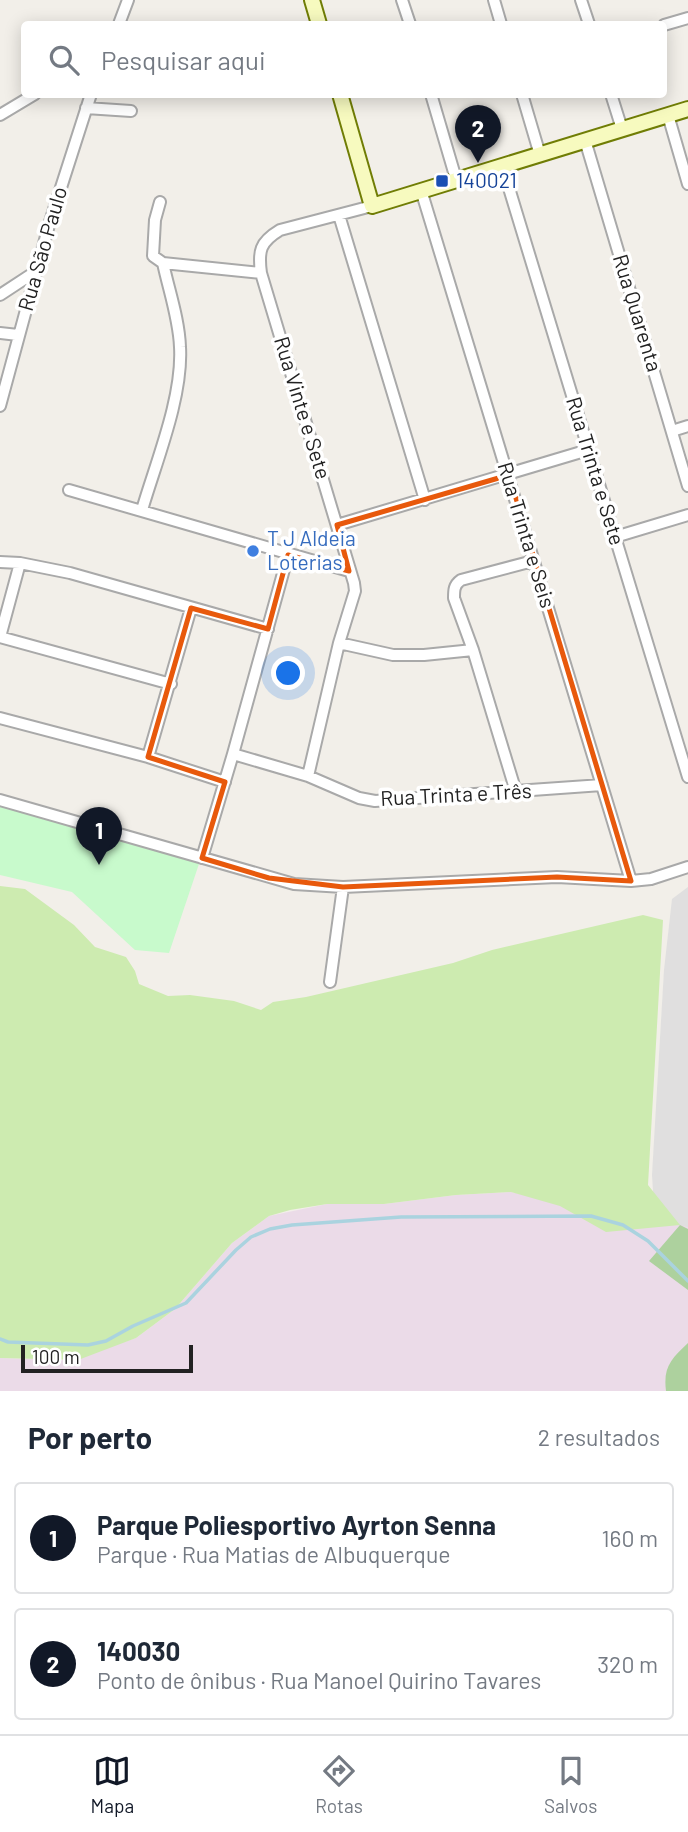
<!DOCTYPE html>
<html lang="pt">
<meta charset="utf-8">
<style>
:root{--surface:#fff;--page:#f2f2f3;--text:#1f2937;--muted:#747a83;--line:#e0e1e3;--accent:#111827}
body{margin:0;font-family:Barlow,sans-serif;background:var(--page);color:var(--text)}
.scale{position:absolute;left:21px;bottom:18px;width:172px;box-sizing:border-box;padding-left:7px;border:4px solid #222;border-top:0;font-size:19px;line-height:24px;white-space:nowrap;color:#222;-webkit-text-stroke:5px #fff;paint-order:stroke}
.you{position:absolute;left:289px;top:674px;width:24px;height:24px;margin:-18px;border:5px solid #fff;border-radius:50%;background:#1a73e8;box-shadow:0 0 0 10px #1a73e833}
.badge{display:grid;place-items:center;width:46px;height:46px;border-radius:50%;background:var(--accent);color:#fff;font-size:23px;font-weight:700}
.pin{position:absolute;translate:-50% -58px;filter:drop-shadow(0 2px 4px #0008)}
.pin::after{content:'';position:absolute;top:37px;width:24px;height:21px;background:inherit;clip-path:polygon(0 0,100% 0,50% 100%)}
.list{margin:0;padding:0;list-style:none}
h2{display:flex;justify-content:space-between;align-items:center;height:91px;margin:0;padding:0 28px;font-size:30px}
h2 small{font-size:23px;font-weight:400;color:var(--muted)}
.list li{display:grid;grid-template-columns:46px 1fr auto;gap:21px;align-items:center;box-sizing:border-box;height:112px;margin:0 14px 14px;padding:0 14px;border:2px solid var(--line);border-radius:7px}
.list b{display:block;font-size:26px;white-space:nowrap}
.list p{margin:0;font-size:23px;white-space:nowrap;color:var(--muted)}
.list em{font-size:23px;font-style:normal;color:var(--muted)}
.icon{flex:none;width:38px;height:38px;fill:none;stroke:currentColor;stroke-width:2;stroke-linecap:round;stroke-linejoin:round}
.map{position:relative;flex:none;width:688px;height:1391px;overflow:hidden}
.search{position:absolute;background:var(--surface);box-shadow:0 4px 18px #0003;left:21px;right:21px;top:21px;height:77px;display:flex;align-items:center;gap:18px;box-sizing:border-box;padding:0 24px;border-radius:7px;color:var(--muted);font-size:26px}
.sheet{height:343px;background:var(--surface)}
nav{display:flex;justify-content:space-around;align-items:center;box-sizing:border-box;height:98px;border-top:2px solid var(--line);background:var(--surface);font-size:19px;color:var(--muted)}
nav a{display:grid;justify-items:center;gap:4px}
nav .on{color:var(--accent)}
.map>svg:first-child{display:block}
</style>
<div class="map">
<svg width="688" height="1391" viewBox="0 0 688 1391">
<rect width="100%" height="100%" fill="#f2efe9"/>
<path fill="#e0dfdf" d="M688,887V1250L656,1239L652,1175L664,970L672,899Z"/>
<path fill="#ebdbe8" d="M511,1192L688,1227V1391H0V1358L67,1360L136,1338L175,1309L232,1243L269,1216L327,1204H384L456,1195Z"/>
<path fill="#cdebb0" d="M0,886L25,889L74,925L95,947L126,957L135,971L139,984L168,996L190,995L234,1001L261,1010L273,1002L306,997L453,963L492,950L643,915L663,920L648,1185L680,1225L606,1232L560,1206L511,1192L456,1195L384,1204H327L290,1210L269,1216L232,1243L175,1309L136,1338L78,1360L0,1358Z"/>
<path fill="#add19e" d="M680,1225L688,1229V1290L649,1261Z
M688,1343V1391H666C663,1367 671,1359 688,1343Z"/>
<path fill="#c8facc" d="M0,797L202,855L169,953L135,950L72,892L0,875Z"/>
<g fill="none" stroke-linecap="round" stroke-linejoin="round">
<path stroke="#aad3df" stroke-width="3.5" d="M0,1339L8,1342L88,1345L106,1341L133,1326L186,1303L236,1250L251,1237L270,1229L292,1225L401,1217L591,1216L623,1225L648,1241L688,1281"/>
<defs>
<path id="street" d="M402,0L410,24
M494,0L501,24
M581,0L589,24
M119,24L128,0
M664,25L688,18
M431,94L456,179
M522,94L540,155
M611,94L622,129
M86,108L131,111
M0,115L35,94
M668,115L688,184
M585,140L688,486
M502,165L688,777
M421,190L631,881
M339,215L425,500
M163,263L261,273
M0,295L35,272
M0,333L18,335
M0,406L49,225L91,94
M672,431L688,426
M69,490L349,571
M142,510C156,462 183,397 180,347C179,319 169,291 163,263L153,256L155,220L160,202
M337,525L588,450
M615,537L688,515
M0,562L20,563L70,573L268,629
M20,563L0,637L171,684
M339,643L393,655H424L473,650
M0,718L148,757L225,782
M233,754L308,776L359,798L375,801L602,785
M148,757L191,608
M308,776L339,643L355,591L354,583L261,273C258,251 260,242 280,230L372,206
M516,792L473,650L454,598C454,590 454,585 461,580L533,561
M0,800L294,884L343,887L557,877L631,881L651,879L688,867
M202,858L233,754L288,555
M330,982L343,887"/>
<path id="secondary" d="M312,0L319,24
M340,94L372,206L688,109"/>
</defs>
<use href="#street" stroke="#a9a9a9" stroke-width="14"/>
<use href="#secondary" stroke="#707d05" stroke-width="18"/>
<use href="#street" stroke="#fff" stroke-width="10"/>
<use href="#secondary" stroke="#f7fabf" stroke-width="14"/>
</g>
<path fill="none" stroke="#e8590c" stroke-width="5" stroke-linejoin="round" d="M509,475L631,881L557,877L343,887L269,878L202,858L225,782L148,757L191,608L268,629L288,555L349,571L337,525Z"/>
<rect fill="#1a4fb4" stroke="#fff" stroke-width="2.5" x="435" y="174" width="14" height="14" rx="3.5"/>
<circle fill="#3f7fe0" stroke="#fff" stroke-width="2.5" cx="253" cy="551" r="7"/>
<g text-anchor="middle" stroke-width="7" stroke-linejoin="round" paint-order="stroke">
<g font-size="21" fill="#164399" stroke="#fff" text-anchor="start">
<text x="456" y="188">140021</text>
</g>
<g font-size="21" fill="#222" stroke="#fff">
<text transform="translate(43 249) rotate(-74)" y="7">Rua São Paulo</text>
<text transform="translate(637 313) rotate(73)" y="7">Rua Quarenta</text>
<text transform="translate(302 408) rotate(73)" y="7">Rua Vinte e Sete</text>
<text transform="translate(595 471) rotate(73)" y="7">Rua Trinta e Sete</text>
<text transform="translate(526 535) rotate(73)" y="7">Rua Trinta e Seis</text>
<text transform="translate(456 795) rotate(-3)" y="7">Rua Trinta e Três</text>
</g>
<g font-size="21" fill="#366cbe" stroke="#fff" text-anchor="start">
<text x="267" y="546">T J Aldeia<tspan x="267" dy="24">Loterias</tspan></text>
</g>
</g>
</svg>
<div class="scale">100 m</div>
<div class="you"></div>
<div class="pin badge" style="left:99px;top:865px">1</div>
<div class="pin badge" style="left:478px;top:163px">2</div>
<div class="search"><svg class="icon" aria-label="search" viewBox="0 0 24 24"><circle cx="10" cy="10" r="6"/><path d="M15 15l6 6"/></svg>Pesquisar aqui</div>
</div>
<section class="sheet">
<h2>Por perto<small>2 resultados</small></h2>
<ul class="list">
<li><span class="badge">1</span><div><b>Parque Poliesportivo Ayrton Senna</b><p>Parque · Rua Matias de Albuquerque</p></div><em>160 m</em></li>
<li><span class="badge">2</span><div><b>140030</b><p>Ponto de ônibus · Rua Manoel Quirino Tavares</p></div><em>320 m</em></li>
</ul>
</section>
<nav>
<a class="on"><svg class="icon" aria-label="map" viewBox="0 0 24 24"><path d="M3 6l6-2 6 2 6-2v14l-6 2-6-2-6 2zM9 4v14M15 6v14"/></svg>Mapa</a>
<a><svg class="icon" aria-label="directions" viewBox="0 0 24 24"><path d="M12 3l9 9-9 9-9-9zM9 14v-3h6M13 9l2 2-2 2"/></svg>Rotas</a>
<a><svg class="icon" aria-label="saved" viewBox="0 0 24 24"><path d="M7 4h10v16l-5-4-5 4z"/></svg>Salvos</a>
</nav>
